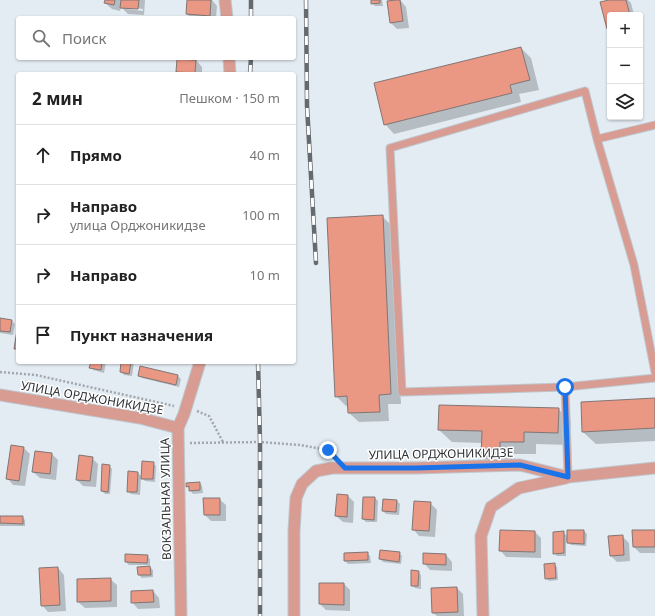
<!DOCTYPE html>
<html lang="ru">
<meta charset="utf-8">
<style>
:root{--surface:#fff;--page:#f2f2f2;--text:#222;--muted:#767676;--line:#e0e0e0}
body{margin:0;font-family:"Noto Sans",sans-serif;background:var(--page);color:var(--text)}
.controls{position:absolute;right:12px;top:12px;display:grid;overflow:hidden;border-radius:4px;box-shadow:0 1px 3px #0004}
.controls button{width:36px;height:36px;display:grid;place-items:center;padding:0;border:0;border-bottom:1px solid var(--line);background:var(--surface);color:var(--text);font:20px sans-serif}
.stop{position:absolute;width:12px;height:12px;margin:-9px;border:3px solid #1a73e8;border-radius:50%;background:#fff}
.stop.end{background:#1a73e8;border-color:#fff;box-shadow:0 1px 4px #0008}
.list{margin:0;padding:0;list-style:none}
h2{display:flex;justify-content:space-between;align-items:center;height:52px;margin:0;padding:0 16px;font-size:17px}
h2 small{font-size:13px;font-weight:400;color:var(--muted)}
.list li{display:grid;grid-template-columns:26px 1fr auto;gap:12px;align-items:center;box-sizing:border-box;height:60px;padding:0 16px;border-top:1px solid var(--line)}
.list b{display:block;font-size:15px;white-space:nowrap}
.list p{margin:0;font-size:13px;white-space:nowrap;color:var(--muted)}
.list em{font-size:13px;font-style:normal;color:var(--muted)}
.icon{flex:none;width:22px;height:22px;fill:none;stroke:currentColor;stroke-width:2;stroke-linecap:round;stroke-linejoin:round}
.map{position:relative;flex:none;width:655px;height:616px;overflow:hidden}
.search{position:absolute;background:var(--surface);box-shadow:0 1px 3px #0004;left:16px;top:16px;width:280px;height:44px;display:flex;align-items:center;gap:10px;box-sizing:border-box;padding:0 14px;border-radius:4px;color:var(--muted);font-size:15px}
.panel{position:absolute;background:var(--surface);box-shadow:0 1px 3px #0004;left:16px;top:72px;width:280px;height:292px;border-radius:4px}
.map>svg:first-child{display:block}
</style>
<div class="map">
<svg width="655" height="616" viewBox="0 0 655 616">
<rect width="100%" height="100%" fill="#e3ebf3"/>
<path fill="#0003" fill-rule="evenodd" d="M106,0H145L144,15L128,14L121,7L120,11L112,9L105,3ZM127,7L143,9V11L127,9Z
M188,0H212L217,6L216,18H191L187,14Z
M372,0H382L383,6H375L372,3Z
M400,0L406,7L409,28L397,29L391,23Z
M613,0H628L631,3L634,15H610V31L608,29L602,3Z
M521,48L531,58L539,90L519,94L521,102L394,134L385,124Z
M196,60L202,67V74H179L177,72Z
M382,216L392,226L401,404H388L389,421L359,422L349,413V406H346L336,396Z
M0,319L12,321L15,324L13,335L0,333Z
M92,362H106L104,373L93,370L91,367Z
M122,362H134L132,376L124,375L121,372Z
M139,376H178L181,379L179,387L142,378Z
M655,399V441L596,444L583,432Z
M558,409L571,421L570,445L536,444V454H512V469H495L482,456V443L452,442L439,430Z
M24,448L30,454L25,486L13,485L7,478Z
M52,454L58,460L56,480L40,478L33,472Z
M92,458L98,464L96,487L83,486L77,480Z
M153,463L156,466L155,482L145,481L141,477L140,495L131,494L128,491L129,472L138,473L142,477Z
M103,465L109,466L112,469L110,494H105L102,491Z
M200,483L202,486L203,493L193,494L187,486Z
M338,495L348,496L354,502L353,523L343,522L336,516Z
M375,498L378,501L377,522H366L363,519Z
M219,499L226,505V521H211L205,515Z
M397,501L400,504L399,515L386,514L383,511Z
M430,503L437,510L435,537L419,536L413,529Z
M0,517H22L25,520V526H0Z
M584,531L587,534L586,546L571,545L566,541V556H557L554,553L563,532L568,537Z
M655,531V553H640L634,547Z
M535,532L541,538V558L506,557L500,550Z
M622,536L629,543L630,561L617,562L611,556Z
M367,553L370,556L371,563L348,564L345,561Z
M399,553L402,556L401,564L383,562L380,559Z
M424,554L446,555L452,562V571L430,570L424,563Z
M147,556L150,559V565H129L126,562Z
M554,564L557,567L558,580L549,581L546,578Z
M150,567L153,570V577L142,578L139,575Z
M58,568L64,575L66,611L48,612L42,605Z
M418,572L421,575V589L415,588L412,585Z
M110,579L117,585V607L85,608L78,602Z
M344,584L350,590V611L326,610L320,604Z
M457,588L463,594L464,616H437L433,613Z
M153,591L159,598L160,608L138,609L132,602Z"/>
<path fill="#ea9784" stroke="#817674" d="M105,0H115L114,5L104,3Z
M121,0H139L138,9L120,8Z
M187,0H211L210,16L186,14Z
M371,0H380V3L371,4Z
M396,0H400L403,21L390,23L387,1Z
M609,0H626L630,15H610V29H607L600,2Z
M521,47L530,80L510,85L512,93L384,125L374,83Z
M177,59L196,60L195,73L176,72Z
M383,215L391,394L379,395L380,412L348,413L347,396L335,397L327,218Z
M0,318L12,320L10,332L0,331Z
M18,324V349H14Z
M91,362H102L101,370L89,368Z
M121,362H131L129,374L120,372Z
M140,366L178,375L176,385L138,376Z
M655,398V428L582,432L581,402Z
M439,405L559,408L558,433L524,432V442H500V457L481,456L482,431L438,430Z
M11,445L24,447L19,481L6,479Z
M35,451L52,453L50,474L32,472Z
M79,455L93,457L90,481L76,480Z
M142,461L154,462L153,479H141Z
M102,464L110,465L108,492L101,491Z
M128,471L138,472L137,492H127Z
M200,482V490L189,491V486L186,487V483Z
M337,494L348,495L347,517L335,516Z
M363,497H375L374,520L362,519Z
M203,498H220V515H204Z
M383,499L397,500L396,512L382,511Z
M414,501L431,502L429,531L412,530Z
M0,516H23V524L0,523Z
M500,530L535,531V552L499,551Z
M567,530H584V544L567,543Z
M632,530H655V547H633Z
M564,531V553L553,554V532Z
M623,535L624,555L610,556L608,536Z
M380,550L400,552L399,562L379,559Z
M368,552V560L344,561V553Z
M423,553L446,554V565L423,564Z
M125,554L148,555L147,563L125,562Z
M555,563L556,578L545,579L544,564Z
M150,566L151,575H138L137,567Z
M58,567L60,605L41,606L39,568Z
M411,570L419,571L418,586H411Z
M111,578V601L77,602V579Z
M319,583H344V605L319,604Z
M457,587L458,612L432,613L431,588Z
M153,590L154,602L131,603V591Z"/>
<g fill="none" stroke-linecap="round" stroke-linejoin="round">
<defs>
<path id="service" d="M597,139L655,125
M655,372L634,265L597,139L585,91L390,148L402,392L565,387L655,378
M565,387L568,477"/>
<path id="minor" d="M225,0L227,18
M229,58L230,74
M0,395L140,418L178,428
M181,616L178,428L184,414L200,362
M294,616V531L296,498L302,484L316,471L332,468H416L520,465L568,477L655,468
M483,616L481,536L491,507L519,488L566,478"/>
</defs>
<use href="#service" stroke="#bfc6cd" stroke-width="9"/>
<use href="#minor" stroke="#bfc6cd" stroke-width="13"/>
<path stroke="#a1a7ad" stroke-width="2.5" stroke-dasharray="2 2" stroke-linecap="butt" d="M0,372L36,375L174,406
M197,411L209,416L223,442
M190,443L260,442L300,445L328,450L334,456"/>
<use href="#service" stroke="#d89c92" stroke-width="7"/>
<use href="#minor" stroke="#d89c92" stroke-width="11"/>
<defs>
<path id="rail" d="M306,0L307,106L316,263
M251,18V0
M250,74L251,58
M258,362L260,442V616"/>
</defs>
<use href="#rail" stroke="#666a6f" stroke-width="4.5"/>
<use href="#rail" stroke="#fff" stroke-width="3" stroke-dasharray="9" stroke-linecap="butt"/>
</g>
<g fill="none" stroke-linecap="round" stroke-linejoin="round">
<path stroke="#1a73e8" stroke-width="5" d="M328,450L345,468H416L520,465L568,477L565,387"/>
</g>
<g text-anchor="middle" stroke-width="3" stroke-linejoin="round" paint-order="stroke">
<g font-size="12" fill="#2f3235" stroke="#fff">
<text transform="translate(92 398) rotate(10)" y="4">УЛИЦА ОРДЖОНИКИДЗЕ</text>
<text transform="translate(441 454) rotate(-1)" y="4">УЛИЦА ОРДЖОНИКИДЗЕ</text>
<text transform="translate(166 499) rotate(-91)" y="4">ВОКЗАЛЬНАЯ УЛИЦА</text>
</g>
</g>
</svg>
<div class="controls">
<button>+</button>
<button>−</button>
<button><svg class="icon" aria-label="layers" viewBox="0 0 24 24"><path d="M12 4l9 5-9 5-9-5zM3 14l9 5 9-5"/></svg></button>
</div>
<div class="stop" style="left:565px;top:387px"></div>
<div class="stop end" style="left:328px;top:450px"></div>
<div class="search"><svg class="icon" aria-label="search" viewBox="0 0 24 24"><circle cx="10" cy="10" r="6"/><path d="M15 15l6 6"/></svg>Поиск</div>
<section class="panel">
<h2>2 мин<small>Пешком · 150 m</small></h2>
<ul class="list">
<li><svg class="icon" aria-label="ahead" viewBox="0 0 24 24"><path d="M12 20V5M6 11l6-6 6 6"/></svg><div><b>Прямо</b></div><em>40 m</em></li>
<li><svg class="icon" aria-label="right" viewBox="0 0 24 24"><path d="M7 20v-9h11M14 6l5 5-5 5"/></svg><div><b>Направо</b><p>улица Орджоникидзе</p></div><em>100 m</em></li>
<li><svg class="icon" aria-label="right" viewBox="0 0 24 24"><path d="M7 20v-9h11M14 6l5 5-5 5"/></svg><div><b>Направо</b></div><em>10 m</em></li>
<li><svg class="icon" aria-label="arrive" viewBox="0 0 24 24"><path d="M6 21V4h12l-3 4 3 4H6"/></svg><div><b>Пункт назначения</b></div></li>
</ul>
</section>
</div>
